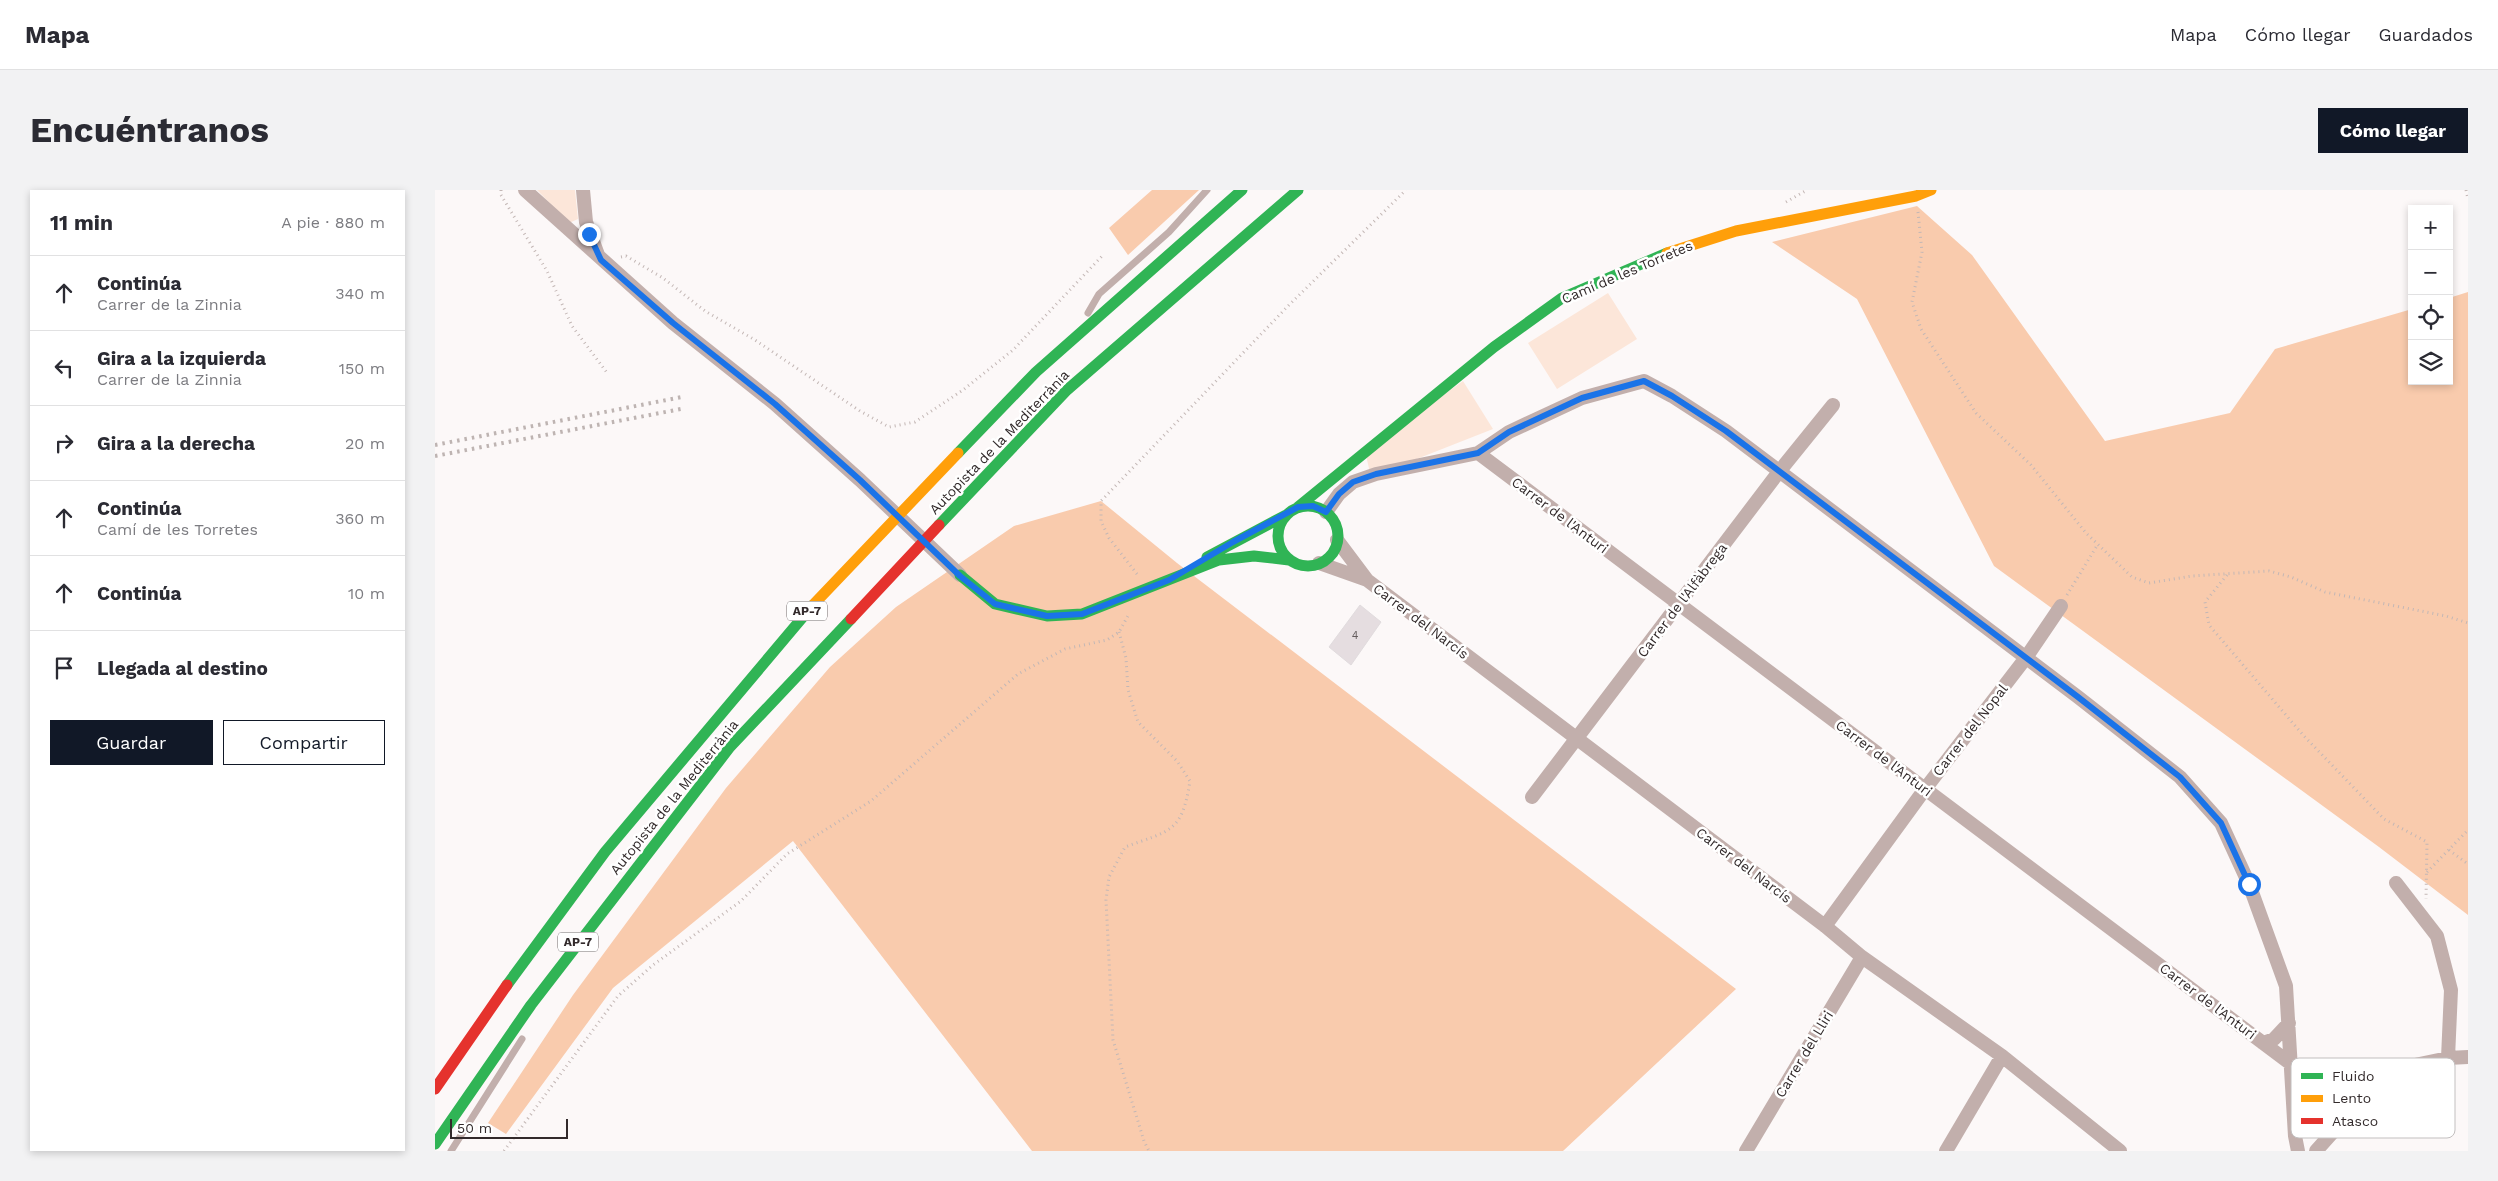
<!DOCTYPE html>
<html lang="es">
<meta charset="utf-8">
<style>
:root{--surface:#fff;--page:#f2f2f3;--text:#2b2b33;--muted:#7c7c81;--line:#e1e1e2;--accent:#111827}
body{margin:0;font-family:"Work Sans",sans-serif;background:var(--page);color:var(--text)}
.controls{position:absolute;right:15px;top:15px;display:grid;overflow:hidden;border-radius:0px;box-shadow:0 2px 8px #0003}
.controls button{width:45px;height:45px;display:grid;place-items:center;padding:0;border:0;border-bottom:1px solid var(--line);background:var(--surface);color:var(--text);font:25px sans-serif}
.scale{position:absolute;left:15px;bottom:12px;width:118px;box-sizing:border-box;padding-left:5px;border:2px solid #322a2b;border-top:0;font-size:14px;line-height:18px;white-space:nowrap;color:#322a2b;-webkit-text-stroke:4px #fff;paint-order:stroke}
.stop{position:absolute;width:15px;height:15px;margin:-11px;border:4px solid #1a73e8;border-radius:50%;background:#fff}
.stop.end{background:#1a73e8;border-color:#fff;box-shadow:0 1px 5px #0008}
.list{margin:0;padding:0;list-style:none}
h2{display:flex;justify-content:space-between;align-items:center;height:65px;margin:0;padding:0 20px;font-size:21px}
h2 small{font-size:16px;font-weight:400;color:var(--muted)}
.list li{display:grid;grid-template-columns:32px 1fr auto;gap:15px;align-items:center;box-sizing:border-box;height:75px;padding:0 20px;border-top:1px solid var(--line)}
.list b{display:block;font-size:19px;white-space:nowrap}
.list p{margin:0;font-size:16px;white-space:nowrap;color:var(--muted)}
.list em{font-size:16px;font-style:normal;color:var(--muted)}
.actions{display:flex;gap:10px;padding:15px 20px}
.actions a{flex:1;padding:11px 0;border:1px solid var(--accent);border-radius:0px;text-align:center;font-size:18px;color:var(--accent)}
.actions .main{background:var(--accent);color:#fff}
.icon{flex:none;width:28px;height:28px;fill:none;stroke:currentColor;stroke-width:2;stroke-linecap:round;stroke-linejoin:round}
.map{position:relative;flex:none;width:2033px;height:961px;overflow:hidden;border-radius:0px}
header{display:flex;align-items:center;gap:30px;box-sizing:border-box;height:70px;padding:0 25px;background:var(--surface);border-bottom:1px solid var(--line)}
header strong{font-size:24px}
nav{display:flex;gap:28px;margin-inline-start:auto;font-size:18px}
.intro{display:flex;align-items:center;justify-content:space-between;box-sizing:border-box;height:120px;padding:0 30px}
h1{margin:0;font-size:35px}
.button{padding:12px 22px;border-radius:0px;background:var(--accent);color:#fff;font-size:18px;font-weight:700}
main{display:flex;gap:30px;padding:0 30px}
aside{flex:1;background:var(--surface);border-radius:0px;box-shadow:0 2px 8px #0003}
.map>svg:first-child{display:block}
</style>
<header>
<strong>Mapa</strong>
<nav><a>Mapa</a><a>Cómo llegar</a><a>Guardados</a></nav>
</header>
<div class="intro"><h1>Encuéntranos</h1><a class="button">Cómo llegar</a></div>
<main>
<aside>
<h2>11 min<small>A pie · 880 m</small></h2>
<ul class="list">
<li><svg class="icon" aria-label="ahead" viewBox="0 0 24 24"><path d="M12 20V5M6 11l6-6 6 6"/></svg><div><b>Continúa</b><p>Carrer de la Zinnia</p></div><em>340 m</em></li>
<li><svg class="icon" aria-label="left" viewBox="0 0 24 24"><path d="M17 20v-9H6M10 6l-5 5 5 5"/></svg><div><b>Gira a la izquierda</b><p>Carrer de la Zinnia</p></div><em>150 m</em></li>
<li><svg class="icon" aria-label="right" viewBox="0 0 24 24"><path d="M7 20v-9h11M14 6l5 5-5 5"/></svg><div><b>Gira a la derecha</b></div><em>20 m</em></li>
<li><svg class="icon" aria-label="ahead" viewBox="0 0 24 24"><path d="M12 20V5M6 11l6-6 6 6"/></svg><div><b>Continúa</b><p>Camí de les Torretes</p></div><em>360 m</em></li>
<li><svg class="icon" aria-label="ahead" viewBox="0 0 24 24"><path d="M12 20V5M6 11l6-6 6 6"/></svg><div><b>Continúa</b></div><em>10 m</em></li>
<li><svg class="icon" aria-label="arrive" viewBox="0 0 24 24"><path d="M6 21V4h12l-3 4 3 4H6"/></svg><div><b>Llegada al destino</b></div></li>
</ul>
<div class="actions"><a class="main">Guardar</a><a>Compartir</a></div>
</aside>
<div class="map">
<svg width="2033" height="961" viewBox="0 0 2033 961">
<rect width="100%" height="100%" fill="#fcf8f8"/>
<path fill="#fce6d9" d="M102,0H140L143,29L134,33Z
M1173,103L1202,149L1122,199L1093,153Z
M1028,191L1058,239L936,287L930,261Z"/>
<path fill="#f9cbad" d="M717,0H764L693,65L674,38Z
M1482,16L1537,65L1670,251L1795,223L1840,159L1977,119V191H2014V108L2033,102V725L1944,657L1559,376L1422,109L1337,52Z
M666,311L742,373L1301,799L1128,961H597L358,651L178,798L71,944L53,933L138,805L291,598L395,477L461,417L579,336Z"/>
<path fill="#e5dde0" stroke="#e1dcde" d="M925,415L946,432L916,475L894,457Z"/>
<g fill="none" stroke-linecap="round" stroke-linejoin="round">
<path stroke="#c3b7b5" stroke-width="3" stroke-dasharray="1 4" stroke-linecap="butt" d="M66,0V5L112,81L137,136L173,184
M2031,0L2033,9
M1351,12L1372,0
M1483,22L1487,62L1477,112L1486,139L1541,223L1596,275L1651,343L1697,387L1714,393L1757,386L1834,381L1856,387L1890,402L2011,426L2033,433
M186,67L191,66L228,88L270,121L320,150L425,221L454,237L480,232L528,200L578,160L669,64
M702,384L674,348L666,331V311L854,115L971,0
M1792,385L1770,412L1774,435L1868,545L1949,629L1992,652L1991,709
M1632,405L1663,354
M684,442L691,468L693,500L703,532L742,571L755,591C747,643 736,640 690,657L674,687L671,710L678,850L709,951L714,961
M2014,660L2033,674
M1992,682L2033,640
M69,961L183,806L218,775L306,711L352,664L436,611L583,484L630,459L672,450L684,442L694,424"/>
<path stroke="#c2afac" stroke-width="7" d="M653,123L664,104L734,42L772,0
M16,961L87,849"/>
<path stroke="#c2afac" stroke-width="14" d="M90,0L238,133L340,214L425,290L525,385
M148,0L151,32L163,65
M1043,263L1856,874
M891,322L904,304L918,292L941,284L1043,263L1074,242L1147,208L1209,191L1237,206L1291,241L1643,507L1745,587L1786,633L1814,694L1851,796L1860,946L1863,961
M902,350L932,390
M884,373L932,390L1390,736L1427,767L1567,866L1685,961
M1097,607L1343,283L1398,215
M1961,693L2002,746L2016,800L2013,868
M1390,736L1490,599L1590,469L1626,416
M1828,853L1839,849L1854,833
M1311,961L1427,767
M1511,961L1567,866
M1881,961L1914,924L1970,877L2013,868L2033,867"/>
<path stroke="#30b455" stroke-width="11" d="M523,263L601,182L807,0
M843 346a30 30 0 1 1 60 0a30 30 0 1 1-60 0Z
M863,317L1059,157L1127,108L1232,63
M504,335L632,200L863,0
M772,367L851,325
M525,385L560,414L612,426L647,424L784,370L819,366L854,370
M72,795L170,662L378,415
M0,954L96,815L295,557L416,429"/>
<path stroke="#ff9f0a" stroke-width="11" d="M1232,63L1301,41L1481,6L1496,0
M378,415L523,263"/>
<path stroke="#e5322d" stroke-width="11" d="M416,429L504,335
M0,899L72,795"/>
<path stroke="#beb4b2" stroke-width="4" stroke-dasharray="2.5 5" stroke-linecap="butt" d="M0,255L247,207
M0,266L246,219"/>
</g>
<g fill="none" stroke-linecap="round" stroke-linejoin="round">
<path stroke="#1a73e8" stroke-width="6" d="M154,44L166,70L238,133L340,214L425,290L525,386L560,414L612,426L647,424L734,390L798,352L863,317L878,316L891,322L904,304L918,292L941,284L1043,263L1074,242L1147,208L1209,191L1237,206L1291,241L1643,507L1745,587L1786,633L1814,694"/>
</g>
<g text-anchor="middle" stroke-width="5" stroke-linejoin="round" paint-order="stroke">
<g font-size="11" fill="#635b5c">
<text x="920" y="449">4</text>
</g>
<g fill="#fff" stroke="#706a6b" stroke-width="1">
<rect x="352" y="411.5" width="40" height="19" rx="4"/>
<rect x="123" y="742.5" width="40" height="19" rx="4"/>
</g>
<g font-size="12" font-weight="bold" fill="#322a2b">
<text x="372" y="425">AP-7</text>
<text x="143" y="756">AP-7</text>
</g>
<g font-size="14" fill="#322a2b" stroke="#fff">
<text transform="translate(1192 82) rotate(-23)" y="5">Camí de les Torretes</text>
<text transform="translate(564 252) rotate(-46)" y="5">Autopista de la Mediterrània</text>
<text transform="translate(1125 325) rotate(37)" y="5">Carrer de l'Anturi</text>
<text transform="translate(1247 410) rotate(-53)" y="5">Carrer de l'Alfàbrega</text>
<text transform="translate(986 431) rotate(37)" y="5">Carrer del Narcís</text>
<text transform="translate(1535 540) rotate(-52)" y="5">Carrer del Nopal</text>
<text transform="translate(1449 568) rotate(37)" y="5">Carrer de l'Anturi</text>
<text transform="translate(239 607) rotate(-51)" y="5">Autopista de la Mediterrània</text>
<text transform="translate(1309 675) rotate(37)" y="5">Carrer del Narcís</text>
<text transform="translate(1773 811) rotate(37)" y="5">Carrer de l'Anturi</text>
<text transform="translate(1369 864) rotate(-59)" y="5">Carrer del Lliri</text>
</g>
</g>
<rect x="1856" y="868" width="164" height="80" rx="8" fill="#fff" stroke="#c2bfbf" stroke-width="1"/>
<rect x="1866" y="883" width="22" height="6" fill="#30b455"/>
<rect x="1866" y="905" width="22" height="7" fill="#ff9f0a"/>
<rect x="1866" y="928" width="22" height="6" fill="#e5322d"/>
<g font-size="14" fill="#322a2b">
<text x="1897" y="891">Fluido</text>
<text x="1897" y="913">Lento</text>
<text x="1897" y="936">Atasco</text>
</g>
</svg>
<div class="controls">
<button>+</button>
<button>−</button>
<button><svg class="icon" aria-label="locate" viewBox="0 0 24 24"><circle cx="12" cy="12" r="6"/><path d="M12 2v4M12 18v4M2 12h4M18 12h4"/></svg></button>
<button><svg class="icon" aria-label="layers" viewBox="0 0 24 24"><path d="M12 4l9 5-9 5-9-5zM3 14l9 5 9-5"/></svg></button>
</div>
<div class="scale">50 m</div>
<div class="stop" style="left:1814px;top:694px"></div>
<div class="stop end" style="left:154px;top:44px"></div>
</div>
</main>
